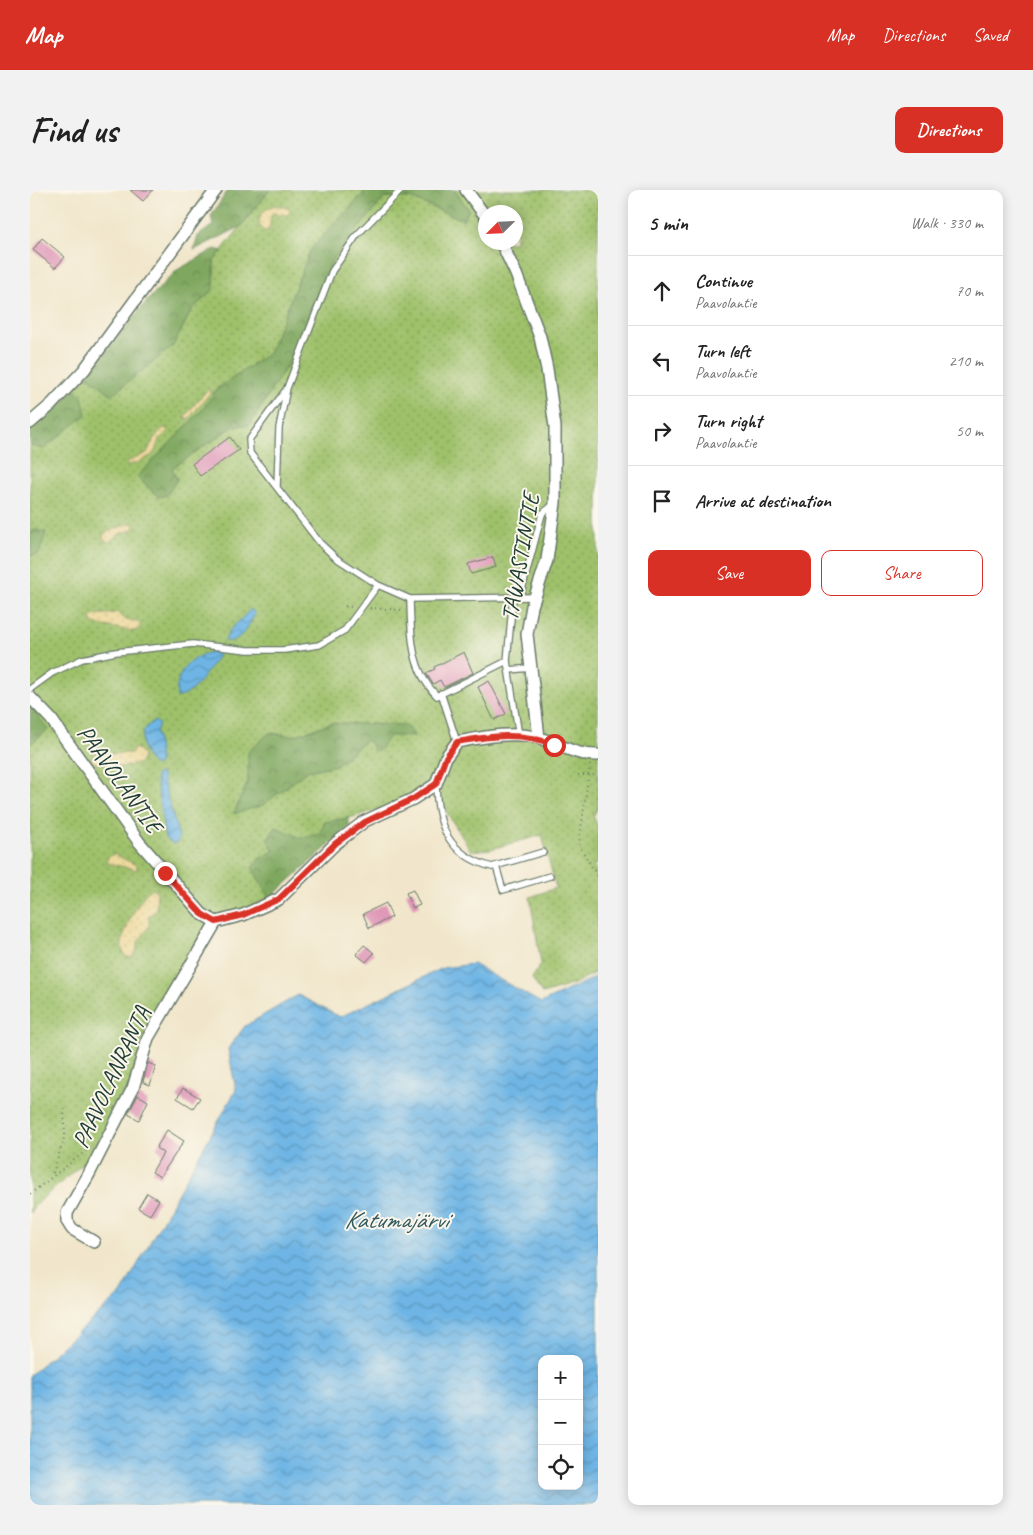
<!DOCTYPE html>
<meta charset="utf-8">
<style>
:root{--surface:#fff;--page:#f2f2f2;--text:#222;--muted:#767676;--line:#e0e0e0;--accent:#d93025}
body{margin:0;font-family:Caveat,sans-serif;background:var(--page);color:var(--text)}
.controls{position:absolute;right:15px;bottom:15px;display:grid;overflow:hidden;border-radius:10px;box-shadow:0 2px 12px #0003}
.controls button{width:45px;height:45px;display:grid;place-items:center;padding:0;border:0;border-bottom:1px solid var(--line);background:var(--surface);color:var(--text);font:25px sans-serif}
.compass{position:absolute;left:448px;top:15px;width:45px;height:45px;border-radius:50%;background:var(--surface);box-shadow:0 2px 12px #0003;rotate:246deg}
.stop{position:absolute;width:15px;height:15px;margin:-11px;border:4px solid #d93025;border-radius:50%;background:#fff}
.stop.end{background:#d93025;border-color:#fff;box-shadow:0 1px 5px #0008}
.list{margin:0;padding:0;list-style:none}
h2{display:flex;justify-content:space-between;align-items:center;height:65px;margin:0;padding:0 20px;font-size:21px}
h2 small{font-size:16px;font-weight:400;color:var(--muted)}
.list li{display:grid;grid-template-columns:32px 1fr auto;gap:15px;align-items:center;box-sizing:border-box;height:70px;padding:0 20px;border-top:1px solid var(--line)}
.list b{display:block;font-size:19px;white-space:nowrap}
.list p{margin:0;font-size:16px;white-space:nowrap;color:var(--muted)}
.list em{font-size:16px;font-style:normal;color:var(--muted)}
.actions{display:flex;gap:10px;padding:15px 20px}
.actions a{flex:1;padding:11px 0;border:1px solid var(--accent);border-radius:10px;text-align:center;font-size:18px;color:var(--accent)}
.actions .main{background:var(--accent);color:#fff}
.icon{flex:none;width:28px;height:28px;fill:none;stroke:currentColor;stroke-width:2;stroke-linecap:round;stroke-linejoin:round}
.map{position:relative;flex:none;width:568px;height:1315px;overflow:hidden;border-radius:10px}
header{display:flex;align-items:center;gap:30px;box-sizing:border-box;height:70px;padding:0 25px;background:var(--accent);color:#fff}
header strong{font-size:24px}
nav{display:flex;gap:28px;margin-inline-start:auto;font-size:18px}
.intro{display:flex;align-items:center;justify-content:space-between;box-sizing:border-box;height:120px;padding:0 30px}
h1{margin:0;font-size:35px}
.button{padding:12px 22px;border-radius:10px;background:var(--accent);color:#fff;font-size:18px;font-weight:700}
main{display:flex;gap:30px;padding:0 30px}
aside{flex:1;background:var(--surface);border-radius:10px;box-shadow:0 2px 12px #0003}
.map>svg:first-child{display:block}
</style>
<header>
<strong>Map</strong>
<nav><a>Map</a><a>Directions</a><a>Saved</a></nav>
</header>
<div class="intro"><h1>Find us</h1><a class="button">Directions</a></div>
<main>
<div class="map">
<svg width="568" height="1315" viewBox="0 0 568 1315">
<defs>
<pattern id="green-dots" width="8" height="8" patternUnits="userSpaceOnUse" patternTransform="scale(1.25)"><rect width="8" height="8" fill="#9fc16b"/><path d="M2 2h.1M6 6h.1" fill="none" stroke="#819e59" stroke-width="1.8" stroke-linecap="round"/></pattern>
<pattern id="forest-crowns" width="20" height="18" patternUnits="userSpaceOnUse" patternTransform="scale(1.25)"><rect width="20" height="18" fill="#7fa75f"/><path d="M2 6a3 3 0 1 1 6 0M12 15a3 3 0 1 1 6 0" fill="none" stroke="#67894f"/></pattern>
<pattern id="sand-dots" width="8" height="8" patternUnits="userSpaceOnUse" patternTransform="scale(1.25)"><rect width="8" height="8" fill="#eeda9e"/><path d="M2 2h.1M6 6h.1" fill="none" stroke="#ccbc89" stroke-width="1.8" stroke-linecap="round"/></pattern>
<pattern id="water-waves" width="16" height="10" patternUnits="userSpaceOnUse" patternTransform="scale(1.25)"><rect width="16" height="10" fill="#6eb5e5"/><path d="M0 5q4-4 8 0t8 0" fill="none" stroke="#5a94ba"/></pattern>
</defs>
<rect width="100%" height="100%" fill="#fbf7ec"/>
<filter id="ink" filterUnits="userSpaceOnUse"><feTurbulence type="fractalNoise" baseFrequency=".02" numOctaves="2"/><feDisplacementMap in="SourceGraphic" scale="10" xChannelSelector="R" yChannelSelector="G"/><feConvolveMatrix kernelMatrix="1 2 1 2 8 2 1 2 1" color-interpolation-filters="sRGB"/></filter>
<filter id="wash" filterUnits="userSpaceOnUse"><feTurbulence type="fractalNoise" baseFrequency=".0096" numOctaves="4" result="noise"/><feDisplacementMap in="SourceGraphic" scale="20" xChannelSelector="R" yChannelSelector="G"/><feGaussianBlur stdDeviation="1.12" result="paint"/><feColorMatrix in="noise" values="0 0 0 0 0 0 0 0 0 0 0 0 0 0 0 0 0 1.4 0 .05"/><feComposite in="paint" operator="in"/></filter>
<g filter="url(#wash)">
<rect width="100%" height="100%" fill="#f1e6cb"/>
<path fill="url(#green-dots)" stroke="#5f7f50" fill-rule="evenodd" d="M240,0H337L281,59L239,163L187,199L173,219L107,287L129,307L142,278L204,236L220,235L260,170L302,70L355,7L380,8L433,30L439,20L424,0H568V618L563,626L568,636V674L563,675L568,683V781L544,794L512,804L502,788L511,774L500,707L526,698L512,645L461,659L441,661L399,594L378,611L319,628L295,632L289,645L269,647L229,669L240,708L209,722L184,726L119,832L96,906L67,961L5,1015L0,1023V554L2,553L0,515V255L13,259L44,199L57,185L79,202L149,145L162,119L178,104L184,94V70ZM456,22H486V52H456ZM301,533L359,546L340,553L336,550L306,575L277,581L233,615L204,623L239,543L263,546Z"/>
<path fill="url(#forest-crowns)" stroke="#4f724a" d="M198,0H240L210,37L164,60L168,46L183,35L181,26Z
M337,0H424L439,20L433,30L381,8L355,7L302,70L260,170L220,235L204,236L142,278L147,290L137,305L129,307L107,287L173,219L187,199L239,163L281,59Z
M185,59L192,61L184,71V99L162,119L143,156L82,205L57,185L116,112L147,80Z
M44,199L52,205L56,225L13,259L0,255V239L26,218Z
M5,340L16,342L9,364L1,366L0,343Z
M0,515L18,540L0,554Z
M301,533L375,535L385,546H359L349,561L343,560L340,553L336,550L306,575L277,581L233,615L204,624L218,591V562L239,543L264,546Z
M319,628V637L240,708L222,678L229,669L244,661L237,649L246,637L269,647L288,645L295,632Z"/>
<path fill="url(#sand-dots)" stroke="#868c69" d="M247,15L259,19L260,23L256,25L244,23L241,25L239,40L234,41L229,34C229,23 237,17 247,15Z
M178,199L180,203L159,229H156L155,226Z
M133,238L137,239L138,242L129,249L124,264L105,274L97,275V272L117,263L124,248Z
M100,333L104,334L102,340L89,344L79,352L74,350L73,346L75,343Z
M87,422L96,430L107,431L110,434V439L103,441L63,434L61,427C70,422 78,426 87,422Z
M105,558L110,561L113,567L110,573L93,577L64,573L61,570L63,565L101,563Z
M84,664L106,675L108,680L77,673V668Z
M121,699H124L127,702L126,720L119,726V737L108,752L106,762L102,767H96C93,762 91,757 92,752C94,739 111,705 121,699Z"/>
<path fill="url(#water-waves)" stroke="#46798c" fill-rule="evenodd" d="M221,419L225,424C220,435 209,454 195,451L199,441Z
M186,461L189,464C181,476 161,509 147,507C144,481 162,465 186,461Z
M125,531L129,534L126,541L130,569L128,575H123C110,561 106,540 125,531Z
M131,583L149,647L148,652L143,654L135,648L126,590V584Z
M443,774L511,813L568,786V1315H0V1185L91,1104L206,900L198,859L215,836L268,805L310,827L413,778ZM512,1169H549V1296H512Z"/>
<g id="blocks">
<path fill="#df97b7" d="M100,0H123L113,11Z
M12,48L35,67L25,78L3,60Z
M200,247L209,260L170,286L162,274Z
M463,367L466,377L441,384L438,374Z
M434,462L443,483L414,497L410,490L403,494L396,483L405,479L404,477Z
M459,491L476,524L464,530L448,497Z
M383,700L390,715L383,718L376,703Z
M356,713L362,727L339,738L333,724Z
M334,755L344,763L336,772L326,764Z
M118,873L126,876L120,895L113,892Z
M153,898L170,908L163,918L147,908Z
M108,905L118,911L109,930L98,924Z
M137,940L154,951L130,987L122,982L133,963L126,958Z
M117,1003L129,1010L120,1025L108,1018Z"/>
</g>
</g>
<g filter="url(#ink)">
<use href="#blocks" fill-opacity="0" stroke="#687869" stroke-width="1"/>
<g fill="none" stroke-linecap="round" stroke-linejoin="round">
<defs>
<path id="service" d="M257,198L219,250L220,263L290,353L306,368L348,395L380,409L504,407
M247,297L249,238L257,198L302,81L327,45L371,0
M490,407L512,324L523,315
M380,409C381,444 380,479 407,506L477,471L483,407
M477,471L489,546
M479,480L501,478
M0,499L22,483L52,469L86,462L163,454L218,460H254L289,455L315,440L348,395
M411,503L427,552
M406,594C407,636 418,665 462,677L513,662
M466,676L473,700L520,686"/>
<path id="minor" d="M436,0L456,27
M471,52L486,84L510,147L517,179L525,237V313L517,370L502,416L497,444L509,548
M0,233L21,215L54,180L186,0
M0,507L21,529L109,652L172,724L186,732L213,725L249,709L306,653L335,631L383,609L406,594L416,567L427,552C454,547 482,541 509,548C530,554 546,566 568,565
M64,1052L42,1039L37,1031V1023L59,984L103,898L118,848L186,732"/>
</defs>
<use href="#service" stroke="#687869" stroke-width="8"/>
<use href="#minor" stroke="#687869" stroke-width="14"/>
<path stroke="#687869" stroke-width="2" stroke-dasharray="1 4" stroke-linecap="butt" d="M315,416L322,417
M340,418L372,420
M560,575L549,653L551,659L568,687
M548,585H568
M23,983L35,945L34,915
M0,1004L61,957"/>
<use href="#service" stroke="#fff" stroke-width="5.5"/>
<use href="#minor" stroke="#fff" stroke-width="11"/>
</g>
</g>
<g fill="none" stroke-linecap="round" stroke-linejoin="round" filter="url(#ink)">
<path stroke="#d93025" stroke-width="6" d="M135,683L172,724L186,732L213,725L249,709L306,653L335,632L383,609L406,594L416,567L427,552C460,546 492,541 524,555"/>
</g>
<g text-anchor="middle" stroke-width="4" stroke-linejoin="round" paint-order="stroke">
<g font-size="24" fill="#1f3d34" stroke="#fbf7ec">
<text transform="translate(490 367) rotate(-80)" y="8">TAWASTINTIE</text>
<text transform="translate(90 589) rotate(54)" y="8">PAAVOLANTIE</text>
<text transform="translate(81 887) rotate(-65)" y="8">PAAVOLANRANTA</text>
</g>
<g font-size="25" font-style="italic" fill="#335b60" stroke="#fbf7ec">
<text x="366" y="1038">Katumajärvi</text>
</g>
</g>
</svg>
<div class="controls">
<button>+</button>
<button>−</button>
<button><svg class="icon" aria-label="locate" viewBox="0 0 24 24"><circle cx="12" cy="12" r="6"/><path d="M12 2v4M12 18v4M2 12h4M18 12h4"/></svg></button>
</div>
<svg class="compass" viewBox="-18 -18 36 36"><path d="M0-13l5 13h-10z" fill="#e53935"/><path d="M0 13l5-13h-10z" fill="#767676"/></svg>
<div class="stop" style="left:524px;top:555px"></div>
<div class="stop end" style="left:135px;top:683px"></div>
</div>
<aside>
<h2>5 min<small>Walk · 330 m</small></h2>
<ul class="list">
<li><svg class="icon" aria-label="ahead" viewBox="0 0 24 24"><path d="M12 20V5M6 11l6-6 6 6"/></svg><div><b>Continue</b><p>Paavolantie</p></div><em>70 m</em></li>
<li><svg class="icon" aria-label="left" viewBox="0 0 24 24"><path d="M17 20v-9H6M10 6l-5 5 5 5"/></svg><div><b>Turn left</b><p>Paavolantie</p></div><em>210 m</em></li>
<li><svg class="icon" aria-label="right" viewBox="0 0 24 24"><path d="M7 20v-9h11M14 6l5 5-5 5"/></svg><div><b>Turn right</b><p>Paavolantie</p></div><em>50 m</em></li>
<li><svg class="icon" aria-label="arrive" viewBox="0 0 24 24"><path d="M6 21V4h12l-3 4 3 4H6"/></svg><div><b>Arrive at destination</b></div></li>
</ul>
<div class="actions"><a class="main">Save</a><a>Share</a></div>
</aside>
</main>
